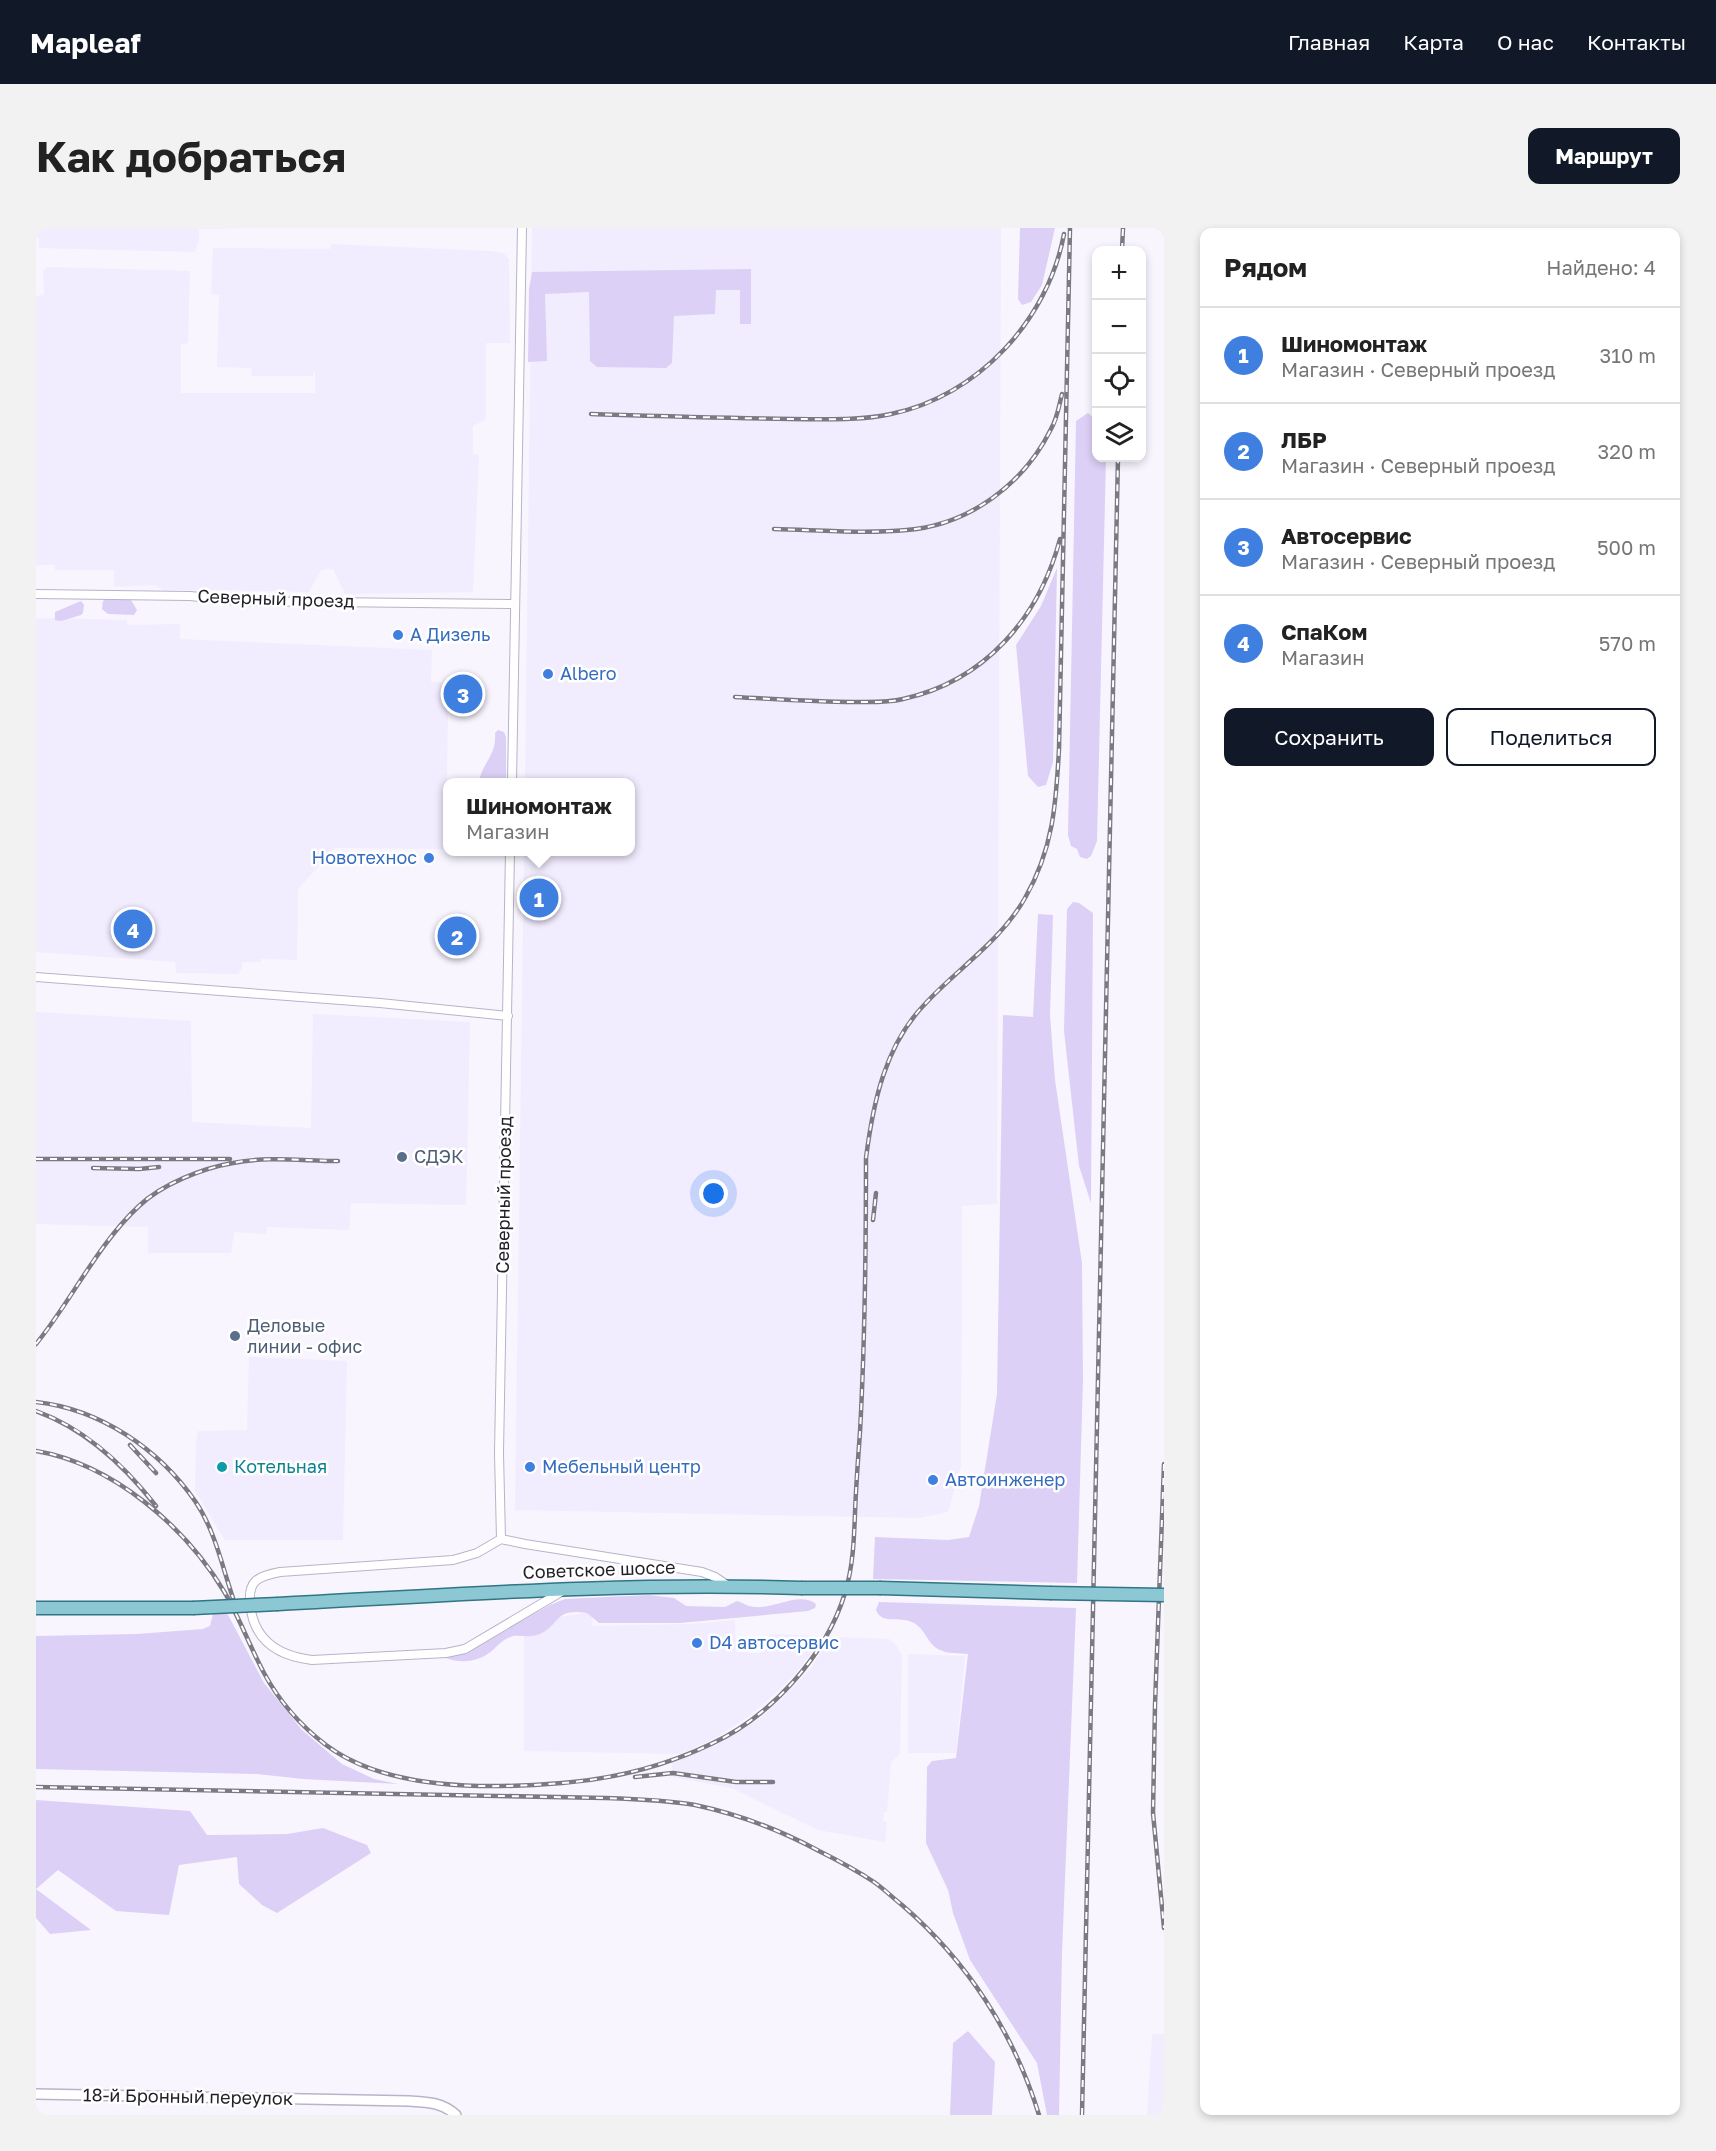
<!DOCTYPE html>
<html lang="ru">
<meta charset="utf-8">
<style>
:root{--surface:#fff;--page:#f2f2f2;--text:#222;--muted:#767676;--line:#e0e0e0;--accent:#111827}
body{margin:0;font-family:"Golos Text",sans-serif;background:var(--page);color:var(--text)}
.controls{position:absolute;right:18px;top:18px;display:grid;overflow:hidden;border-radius:12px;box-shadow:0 3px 9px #0003}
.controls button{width:54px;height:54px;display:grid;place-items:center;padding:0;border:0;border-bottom:2px solid var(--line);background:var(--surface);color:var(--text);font:30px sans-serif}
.you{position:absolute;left:678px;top:966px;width:21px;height:21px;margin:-15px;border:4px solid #fff;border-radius:50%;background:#1a73e8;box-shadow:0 0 0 9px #1a73e833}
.badge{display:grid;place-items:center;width:39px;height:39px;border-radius:50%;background:var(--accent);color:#fff;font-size:20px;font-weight:700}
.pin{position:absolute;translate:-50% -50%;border:3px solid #fff;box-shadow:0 2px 6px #0006}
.popup{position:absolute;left:407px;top:550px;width:192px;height:78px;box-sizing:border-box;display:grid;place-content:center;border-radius:12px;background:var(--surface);filter:drop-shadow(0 2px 4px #0005);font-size:20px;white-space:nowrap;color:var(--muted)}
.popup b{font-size:22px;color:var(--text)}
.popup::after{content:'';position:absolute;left:50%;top:100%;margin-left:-12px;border:12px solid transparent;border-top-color:var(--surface)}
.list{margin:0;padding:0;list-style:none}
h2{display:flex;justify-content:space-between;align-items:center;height:78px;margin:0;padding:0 24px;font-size:26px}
h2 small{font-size:20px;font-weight:400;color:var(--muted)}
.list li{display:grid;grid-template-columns:39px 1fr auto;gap:18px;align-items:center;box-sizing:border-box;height:96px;padding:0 24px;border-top:2px solid var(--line)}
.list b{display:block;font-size:22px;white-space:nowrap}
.list p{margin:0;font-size:20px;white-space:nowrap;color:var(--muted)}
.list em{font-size:20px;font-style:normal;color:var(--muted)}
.actions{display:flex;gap:12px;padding:18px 24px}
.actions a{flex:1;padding:14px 0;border:2px solid var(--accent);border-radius:12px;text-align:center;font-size:21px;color:var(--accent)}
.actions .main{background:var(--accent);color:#fff}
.icon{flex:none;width:33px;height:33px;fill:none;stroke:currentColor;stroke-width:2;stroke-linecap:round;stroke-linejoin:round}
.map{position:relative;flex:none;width:1128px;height:1887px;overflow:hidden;border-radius:12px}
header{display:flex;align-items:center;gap:36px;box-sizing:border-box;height:84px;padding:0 30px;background:var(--accent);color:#fff}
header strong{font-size:28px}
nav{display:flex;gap:33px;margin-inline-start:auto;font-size:21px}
.intro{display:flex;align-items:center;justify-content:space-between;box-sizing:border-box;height:144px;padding:0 36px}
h1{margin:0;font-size:42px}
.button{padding:15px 27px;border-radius:12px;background:var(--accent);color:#fff;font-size:21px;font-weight:700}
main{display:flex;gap:36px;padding:0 36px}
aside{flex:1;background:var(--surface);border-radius:12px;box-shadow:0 3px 9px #0003}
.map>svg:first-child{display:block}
</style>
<header>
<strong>Mapleaf</strong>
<nav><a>Главная</a><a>Карта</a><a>О нас</a><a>Контакты</a></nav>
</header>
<div class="intro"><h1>Как добраться</h1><a class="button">Маршрут</a></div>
<main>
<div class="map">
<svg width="1128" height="1887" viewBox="0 0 1128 1887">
<rect width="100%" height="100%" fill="#f8f5ff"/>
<path fill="#f2ecff" d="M0,0H221L163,1V12L159,24L3,20V10L0,9Z
M496,0H965L961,976L926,978L925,1238L912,1284L884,1290L479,1282L488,624H594V554H489Z
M295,16L453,23L467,25L473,31L474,115H450V191L437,198V226L443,227L437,364L309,366L297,341L285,342L273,364L192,362H127L119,357L78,359V342H19V337H0V68L8,67L7,43L11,39L154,43L152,115L145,116V165H279V144H277V148H216L215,140L181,139L183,67L175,66L177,20L294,21Z
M15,390L91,392V397L144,396V411L396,422L395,454L416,455L415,478H412L410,613L411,614V621L299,620L262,661L261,732L225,731V734H206V740L202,746L140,745L139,734L0,724V391Z
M0,784L155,793L156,894L275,900L277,786L434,794L430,977L315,975L313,1002L231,999L230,1006L198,1004L195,1025H112V999L0,996Z
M213,1129L311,1133L307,1312H189L159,1263L160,1213L162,1203L211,1202Z
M555,1384L557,1398L655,1396L699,1392L700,1424L723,1425L734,1406L782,1408L775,1425L761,1444L741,1464L712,1489L693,1501L676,1512L644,1526L488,1523V1395Z
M795,1409L853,1411L860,1417L866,1427L864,1526L855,1534L851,1584H848L847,1593L851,1594L849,1614L782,1602L695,1560L637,1549L636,1535L693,1510L723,1491L747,1470L775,1440Z
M872,1426L929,1428L920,1525H872Z
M1116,1806H1128V1887H1111Z"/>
<path fill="#dcd0f6" d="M984,0H1019L1006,57L995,74L986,77L982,71Z
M715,41V96H704V62H680L679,86L638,88L636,135L630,140L561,139L554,133L553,64L509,66L511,133L492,134L493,61L496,44Z
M1052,185L1060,192V230H1070L1061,613L1055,628L1051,631L1044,629L1041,621L1035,618L1032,607L1040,193Z
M1021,340L1017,534L1010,557L1002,559L992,548L980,417L1005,378Z
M70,371L95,372L101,382L98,387L72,386L66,381L67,373Z
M45,373L48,377L47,385L45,387L25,393L19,392V384Z
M462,502L468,504L470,509V554H443C446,535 461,527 459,505Z
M1037,674L1043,675L1057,685L1055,975L1043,938L1028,803L1031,681Z
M1002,686L1017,687L1014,787L1019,852L1046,1035L1047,1152L1041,1355L837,1351L839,1309L912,1312L933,1309L943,1278L961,1166L967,787L997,789Z
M613,1367L638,1370L650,1378L689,1379L701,1373C707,1375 713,1379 719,1379C739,1381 763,1363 780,1376L779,1380L772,1383L644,1395H563L551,1385C518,1380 526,1395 504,1406C495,1410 485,1407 477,1408C470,1410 463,1416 458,1421C443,1435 424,1436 407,1429L438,1420L514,1377L529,1371Z
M843,1374L1040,1380L1026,1725L1023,1887H1011L1001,1835L934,1732L917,1685L912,1662L890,1615L891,1539L896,1533L920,1530L932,1426C923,1425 912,1426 904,1422C890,1416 889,1397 873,1393C861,1389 845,1396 840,1382Z
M191,1385L228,1455L266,1502L306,1536L338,1551L362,1556L267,1551L221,1546L0,1541V1408L101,1406L167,1401L174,1398L177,1386Z
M0,1572L154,1583L171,1607L251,1606L287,1600L331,1617L335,1625L241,1685L226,1677L203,1656L201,1629L143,1637L133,1687L80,1683L22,1642L0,1661L55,1702L14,1706L0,1690Z
M932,1803L959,1834L956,1887H914L917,1815Z"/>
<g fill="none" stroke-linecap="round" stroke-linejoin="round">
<defs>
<path id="minor" d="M0,366L154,368L204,373L479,376
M476,554L486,0
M0,749L344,775L472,788
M465,1311L463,1225L474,624
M525,1364L429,1421L410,1425L276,1432C242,1428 217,1412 214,1375C212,1352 223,1348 244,1344L417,1332L441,1325L465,1311L489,1316L666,1344L679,1349L691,1357"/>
<path id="tertiary" d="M0,1866L373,1873C391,1874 406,1874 420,1887"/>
<path id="primary" d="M845,1360L1014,1365
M242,1376C416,1367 590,1354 765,1360
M0,1380H157"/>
</defs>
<use href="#minor" stroke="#b9b3c9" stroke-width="10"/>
<use href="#tertiary" stroke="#b9b3c9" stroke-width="12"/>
<use href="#primary" stroke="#337583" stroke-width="15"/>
<use href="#minor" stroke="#fff" stroke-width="8"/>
<use href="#tertiary" stroke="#fff" stroke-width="9"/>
<use href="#primary" stroke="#8bc8d3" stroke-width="12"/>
<defs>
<path id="rail" d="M1086,22L1087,0
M555,186C622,188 688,190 755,191C788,191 823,193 855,186C942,168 1012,92 1028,6
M738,301C782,302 827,306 871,302C933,297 988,256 1015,201C1021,191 1023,178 1026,166
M699,469C738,471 778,474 817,474C834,474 851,475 867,471C949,453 1003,390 1024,311
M0,931H194
M57,940L103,941L123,939
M837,992L840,965
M0,1116C36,1072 61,1017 103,978C126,956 167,940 197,935C231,928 268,933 302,933
M0,1174C64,1181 123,1221 159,1273C179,1302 186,1338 197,1370
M0,1183C50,1201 88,1237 120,1278
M94,1217L120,1245
M0,1223C77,1236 150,1299 189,1365C204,1391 214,1419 228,1445C243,1473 265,1498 290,1517C351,1563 453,1561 526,1555C577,1551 629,1538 675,1516C734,1489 790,1428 809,1365C817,1339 818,1312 819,1285C820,1258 822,1231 824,1204C829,1113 830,1021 830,930C837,875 849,817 889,776C921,741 965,713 989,670C1017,621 1020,577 1023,521L1034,0
M1128,1236L1119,1477L1117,1585L1128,1700
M599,1549L637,1545L700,1554H737
M0,1559L569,1570C599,1571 630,1572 659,1577C702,1586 744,1602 783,1623C801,1632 820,1642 838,1654C848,1661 857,1670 866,1677C931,1733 978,1805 1003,1887
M1046,1887L1082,230"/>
</defs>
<use href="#rail" stroke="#7b7982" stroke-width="4.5"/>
<use href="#rail" stroke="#fff" stroke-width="2" stroke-dasharray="7" stroke-linecap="butt"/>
<defs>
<path id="primary-bridge" d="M765,1360H845
M1014,1365L1128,1367
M157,1380L242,1376"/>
</defs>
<use href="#primary-bridge" stroke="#337583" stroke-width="15" stroke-linecap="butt"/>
<use href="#primary-bridge" stroke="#8bc8d3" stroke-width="12"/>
</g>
<g fill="#3f7fe0" stroke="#fff" stroke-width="2">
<circle cx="362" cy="407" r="6"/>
<circle cx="512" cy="446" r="6"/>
<circle cx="393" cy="630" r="6"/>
<circle cx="494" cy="1239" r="6"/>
<circle cx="897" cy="1252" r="6"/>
<circle cx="661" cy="1415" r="6"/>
</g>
<g fill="#5c6f8a" stroke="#fff" stroke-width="2">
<circle cx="366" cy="929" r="6"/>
<circle cx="199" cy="1108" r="6"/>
</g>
<circle fill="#0f9aa8" stroke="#fff" stroke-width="2" cx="186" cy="1239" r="6"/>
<g text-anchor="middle" stroke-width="5" stroke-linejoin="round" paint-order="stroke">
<g font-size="18" fill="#211f27" stroke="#fff">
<text transform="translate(240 371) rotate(2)" y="6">Северный проезд</text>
<text transform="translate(468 967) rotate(-89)" y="6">Северный проезд</text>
<text transform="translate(563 1342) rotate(-2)" y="6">Советское шоссе</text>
<text transform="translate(152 1869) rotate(1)" y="6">18-й Бронный переулок</text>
</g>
<g font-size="18" fill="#366cbe" stroke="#fff" text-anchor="start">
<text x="374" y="413">А Дизель</text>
<text x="524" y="452">Albero</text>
<text x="381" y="636" text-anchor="end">Новотехнос</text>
<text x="506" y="1245">Мебельный центр</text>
<text x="909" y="1258">Автоинженер</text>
<text x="673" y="1421">D4 автосервис</text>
</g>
<g font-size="18" fill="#4e5e75" stroke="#fff" text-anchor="start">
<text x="378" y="935">СДЭК</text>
<text x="211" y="1104">Деловые<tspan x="211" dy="21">линии - офис</tspan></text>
</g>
<g font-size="18" fill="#0d838f" stroke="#fff" text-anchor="start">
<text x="198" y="1245">Котельная</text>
</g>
</g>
</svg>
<div class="controls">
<button>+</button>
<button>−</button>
<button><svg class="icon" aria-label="locate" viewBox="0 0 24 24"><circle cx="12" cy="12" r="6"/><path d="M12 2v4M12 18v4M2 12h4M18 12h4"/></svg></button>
<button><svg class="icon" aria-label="layers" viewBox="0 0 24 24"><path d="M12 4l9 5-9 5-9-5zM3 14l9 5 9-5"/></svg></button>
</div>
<div class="you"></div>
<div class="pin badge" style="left:503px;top:670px;background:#3f7fe0">1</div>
<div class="popup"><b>Шиномонтаж</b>Магазин</div>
<div class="pin badge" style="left:421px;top:708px;background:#3f7fe0">2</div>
<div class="pin badge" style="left:427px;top:466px;background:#3f7fe0">3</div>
<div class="pin badge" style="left:97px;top:701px;background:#3f7fe0">4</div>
</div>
<aside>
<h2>Рядом<small>Найдено: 4</small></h2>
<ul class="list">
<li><span class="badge" style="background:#3f7fe0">1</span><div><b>Шиномонтаж</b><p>Магазин · Северный проезд</p></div><em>310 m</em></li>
<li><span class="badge" style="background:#3f7fe0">2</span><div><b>ЛБР</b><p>Магазин · Северный проезд</p></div><em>320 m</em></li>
<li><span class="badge" style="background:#3f7fe0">3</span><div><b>Автосервис</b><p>Магазин · Северный проезд</p></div><em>500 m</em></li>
<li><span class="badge" style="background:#3f7fe0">4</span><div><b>СпаКом</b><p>Магазин</p></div><em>570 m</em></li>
</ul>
<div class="actions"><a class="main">Сохранить</a><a>Поделиться</a></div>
</aside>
</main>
